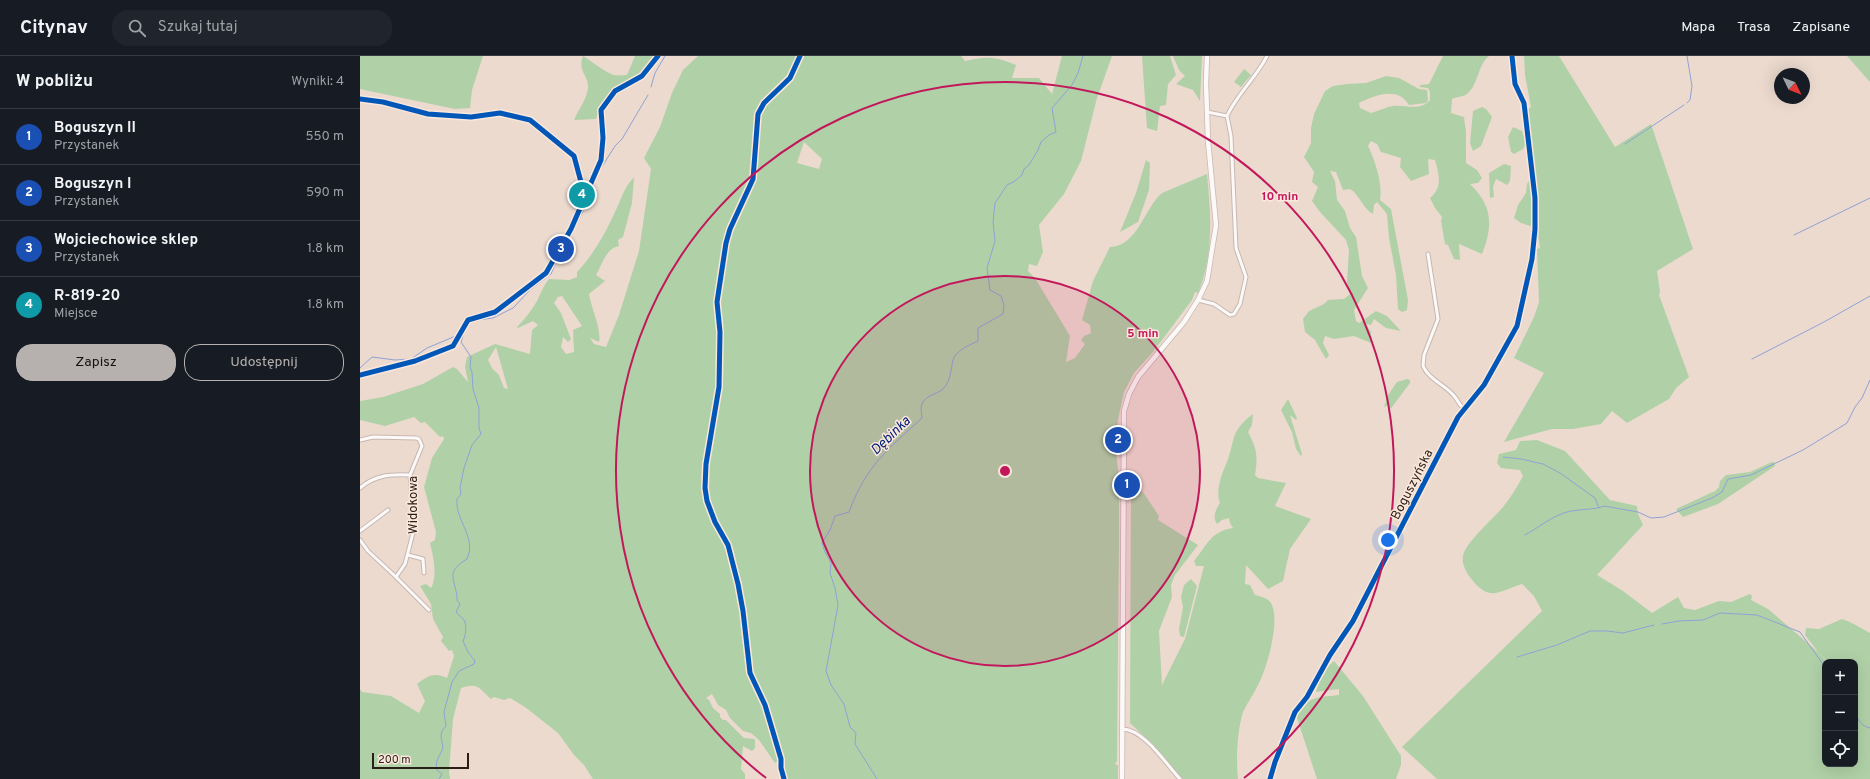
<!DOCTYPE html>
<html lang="pl">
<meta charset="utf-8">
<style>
:root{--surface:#171b24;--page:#20242c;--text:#f1f3f6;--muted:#9ea1a6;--line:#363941;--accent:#b6b1ae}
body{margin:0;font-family:Overpass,sans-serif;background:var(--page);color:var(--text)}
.controls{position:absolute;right:12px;bottom:12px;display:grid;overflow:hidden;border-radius:8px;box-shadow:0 4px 16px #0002}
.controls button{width:36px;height:36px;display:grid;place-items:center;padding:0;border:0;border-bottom:1px solid var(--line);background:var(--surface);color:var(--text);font:20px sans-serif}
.compass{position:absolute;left:1414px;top:12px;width:36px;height:36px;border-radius:50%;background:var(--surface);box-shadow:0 4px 16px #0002;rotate:133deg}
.scale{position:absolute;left:12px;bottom:10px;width:97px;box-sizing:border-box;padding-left:4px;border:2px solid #2a1e17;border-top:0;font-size:11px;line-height:14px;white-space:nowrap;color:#2a1e17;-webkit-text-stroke:3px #fbe7db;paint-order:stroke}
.you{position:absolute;left:1028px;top:484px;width:14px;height:14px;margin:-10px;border:3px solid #fff;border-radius:50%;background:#1a73e8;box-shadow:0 0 0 6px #1a73e833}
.badge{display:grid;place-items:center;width:26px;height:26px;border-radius:50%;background:var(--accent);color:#fff;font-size:13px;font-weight:700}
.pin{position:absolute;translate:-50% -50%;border:2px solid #fff;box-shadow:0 1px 4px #0006}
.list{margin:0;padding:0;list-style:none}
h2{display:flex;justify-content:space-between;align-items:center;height:52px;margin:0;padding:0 16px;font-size:17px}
h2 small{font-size:13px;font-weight:400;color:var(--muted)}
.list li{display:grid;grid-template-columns:26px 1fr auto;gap:12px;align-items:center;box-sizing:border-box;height:56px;padding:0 16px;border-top:1px solid var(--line)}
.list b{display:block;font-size:15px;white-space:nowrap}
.list p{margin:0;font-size:13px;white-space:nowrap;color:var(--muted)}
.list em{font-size:13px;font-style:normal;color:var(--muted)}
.actions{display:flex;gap:8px;padding:12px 16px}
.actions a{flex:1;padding:9px 0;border:1px solid var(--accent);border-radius:16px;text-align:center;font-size:14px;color:var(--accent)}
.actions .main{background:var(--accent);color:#111}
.icon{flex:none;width:22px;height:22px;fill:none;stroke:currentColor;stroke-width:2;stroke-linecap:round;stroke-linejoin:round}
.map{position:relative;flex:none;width:1510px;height:723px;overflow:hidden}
header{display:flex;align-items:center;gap:24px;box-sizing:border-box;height:56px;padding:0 20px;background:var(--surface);border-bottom:1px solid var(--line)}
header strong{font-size:19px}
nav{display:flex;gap:22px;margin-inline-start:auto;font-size:14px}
.search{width:280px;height:36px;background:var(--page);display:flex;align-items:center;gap:10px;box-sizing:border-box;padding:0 14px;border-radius:16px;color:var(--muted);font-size:15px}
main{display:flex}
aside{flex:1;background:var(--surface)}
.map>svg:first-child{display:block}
</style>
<header>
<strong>Citynav</strong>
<div class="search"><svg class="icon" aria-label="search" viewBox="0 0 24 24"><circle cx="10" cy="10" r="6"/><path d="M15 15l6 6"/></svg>Szukaj tutaj</div>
<nav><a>Mapa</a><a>Trasa</a><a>Zapisane</a></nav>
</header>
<main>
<aside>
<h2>W pobliżu<small>Wyniki: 4</small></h2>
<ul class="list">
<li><span class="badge" style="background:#1a4fb4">1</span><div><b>Boguszyn II</b><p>Przystanek</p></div><em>550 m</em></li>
<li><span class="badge" style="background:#1a4fb4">2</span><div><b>Boguszyn I</b><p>Przystanek</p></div><em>590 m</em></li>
<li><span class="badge" style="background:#1a4fb4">3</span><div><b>Wojciechowice sklep</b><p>Przystanek</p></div><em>1.8 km</em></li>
<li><span class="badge" style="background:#0f9aa8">4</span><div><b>R-819-20</b><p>Miejsce</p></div><em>1.8 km</em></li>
</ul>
<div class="actions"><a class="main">Zapisz</a><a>Udostępnij</a></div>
</aside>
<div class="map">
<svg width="1510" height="723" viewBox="0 0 1510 723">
<rect width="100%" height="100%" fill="#ecdacf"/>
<path fill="#b0d1a7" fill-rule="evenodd" d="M0,0H123L112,34L110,52L95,53L0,33Z
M223,0C230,4 246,17 254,19C258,20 263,19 267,19L275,0H293L278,21L241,49L236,63L214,64C218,54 227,43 228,32C229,19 217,16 223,0Z
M338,0H601L605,5C627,0 635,0 656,9L652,22H679L692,38L702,0H752L737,42L721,105L704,138L679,169L683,196L677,210L669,208L668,215L675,222L710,280L706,306L715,302L725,288L721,284L724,280L731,277L730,269L722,264L733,225L750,191C778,190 784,152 802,137L847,118C851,158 854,199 838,237L835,236L832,244L793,296L774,317L764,336L758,364L755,389L759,421V483L757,705L755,708L758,709V723H424C419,709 419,695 416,680C414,667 400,621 388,616L401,641L418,704L415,707L399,684L391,677L383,675L370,662L366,654L358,649L352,638L346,642L349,644L353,652L360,658V661L363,664H366L384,682L395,683V692L392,695L383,690L381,713L385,718V723H233L224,709L214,699L198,677L165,651L150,642L144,644L134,641L131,643C119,632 118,626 101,632L93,663L89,716L90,723H0V633L2,636L31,640L59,657L65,645L57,628C68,619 75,616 87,622L94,600L92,594L89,595L81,585L83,581L73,563L71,548L60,530L66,528L71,532C78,520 73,500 70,487L75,484L76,476L64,431L72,402L84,383L83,380L80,381L65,366L61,367L54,361L25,370L0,364V345L23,341L63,328L93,311L97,313L108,326L105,311L107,301L135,288L170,298L172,274L178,269L173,265L158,272L157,271C165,263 171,255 177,245C181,237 183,230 189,223L209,224L217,221V216C234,198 246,176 256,154C262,141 264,132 274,121L272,147L263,181L258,184L259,190C246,192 242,209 236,219L245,225L229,238C231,251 242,275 239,286L230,282L234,288L246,291L259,259L279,195L291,113L284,102L300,71L312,37L323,14ZM444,86L462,103L459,113L437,107ZM202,240L222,270L213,274L214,296L206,298L201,291L203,281L208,286L211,283L201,257L194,247L198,241ZM136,291L148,333L144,332L139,319L132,312L128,304Z
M782,0H810L816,19L808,28L806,49L800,50L797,75L787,72Z
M813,0H842L840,45L833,34L816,28L825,20L819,14Z
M1083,0H1129C1117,10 1119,28 1107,38C1103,41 1096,41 1092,43L1091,57L1104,61L1106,76V107L1117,114L1122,122L1118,127L1110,128C1133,150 1133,170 1122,198L1099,188L1100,204L1094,203L1088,189L1085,188L1081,165L1082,161L1075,152L1070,142C1083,131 1079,119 1075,104L1068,103L1069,118L1051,125L1040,111L1041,102L1021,96L1017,88L1011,85L1008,90C1015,104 1023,129 1020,144L1031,153L1048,244L1047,254L1042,256L1038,253L1036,219L1029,182L1027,158L1017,146L1014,149L1013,158C1003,153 1000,139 990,133L983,134L976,116L970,115L975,125L977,144L985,155L990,172L996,181L1002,220L1008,232L994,254L996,265L999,267L1016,255L1027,260L1041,275L1026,272L1014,263L1011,269L1006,268L1011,276V287L994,280L974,283L965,280L963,287L969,299L966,303L955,284L945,276L943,263L949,255L964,248L968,244L984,243L990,238L987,226L989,194L986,184L960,156L952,145L958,131L952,126L954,116L944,101L951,87V72L954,58L965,35L973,30L987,28L1006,27L1026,20L1039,22L1059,33L1067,34L1068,44L1066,47L1049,49C1038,30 1015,39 999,47L1000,52L1011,57C1018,55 1026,51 1033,50C1045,48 1060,56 1070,44V36L1068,32L1060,31V29L1069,28Z
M1164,0H1199L1255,91L1291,68L1333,193L1297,215L1300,235L1299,239L1329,321L1316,332L1309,343L1267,367L1252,355L1241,368L1213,373H1192L1144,386L1184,317L1154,302L1174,261L1179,246L1177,193L1180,192L1177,172L1161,167L1154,162L1158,149L1166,137L1167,128L1175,115L1167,54L1171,51L1165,19Z
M1487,0H1510V26Z
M884,13L891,19L881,31L874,26Z
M1122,51L1126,53L1132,61L1121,90L1113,95L1110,87L1113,55Z
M1153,71L1162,75L1166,87L1163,93L1154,98L1151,96L1148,81Z
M786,104L790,107L789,134L778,166L760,176L776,137Z
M1144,108L1151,110L1150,125L1147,129L1136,123L1133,131L1134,141L1130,142L1129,117Z
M1047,323L1050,324V327L1032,351L1031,353L1028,349L1024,351L1028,339L1037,326Z
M928,343L937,362L936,364L930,359L942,398L941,400L936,393L932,376L921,354Z
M893,358L892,369L888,376C897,393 898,400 895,419L898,422L926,427L915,450L951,463L930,493L923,525L908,533L886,509L885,528L890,529L895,539C900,540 908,542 911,547C921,564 907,612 898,629C894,638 887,647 883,656C877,675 876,704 878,723H823L789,685L770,667L771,429L768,425L769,421L785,439L799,460L798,464L838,489L815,519L811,529L812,541L799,575L802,629L825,583L844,510H836L834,505C848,488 850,476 873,472L870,467L869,462L862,464L857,468C852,461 856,453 860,447C855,435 862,417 867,406C871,396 872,385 876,376C881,368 886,363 893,358Z
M1177,384L1205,395L1250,444L1277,450L1278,458L1283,469L1237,519L1263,535L1292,557L1318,541L1324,552L1335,554L1359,545L1371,546L1390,538L1392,540L1391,544L1408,553L1458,596L1445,579L1446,572L1459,573L1482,563L1490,566L1510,577V723H1077L1042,691L1182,555L1174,540L1162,528C1140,535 1130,546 1113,525C1108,519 1101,509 1103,500C1105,487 1133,463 1143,451C1151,441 1157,431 1163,420L1160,414L1141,412L1137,407L1139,398L1156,394L1160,385ZM1458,596L1468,606H1495V708H1465V606H1467Z
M1412,406H1414L1415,410L1358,448L1323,461L1316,453L1355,435L1359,431L1360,425L1366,419L1390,416Z
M831,523L837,530L824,581L820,580L819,573L823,551L821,541L824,529Z
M974,605L1003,640L1041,700V709L1036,723H957L936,659C946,640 961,641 979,639V633L956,636C959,624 964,613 974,605Z"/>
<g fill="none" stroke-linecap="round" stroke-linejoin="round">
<path stroke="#8ea2d5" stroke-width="1" d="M291,31L295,17L305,0
M1327,47L1330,44L1332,30L1327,0
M1265,88L1324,49
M1434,179L1510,142
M102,278L111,265L133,262L153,252L170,234L191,218L198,202L209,184L228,145L238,117L255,90L262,83L288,39
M1392,303L1464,266L1510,240
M0,312L12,301L35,304L51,303L67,292L98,279
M1143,401L1161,403L1183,408L1200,417L1235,442L1239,452
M1165,479C1178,472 1192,460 1207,456C1217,453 1235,454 1244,450L1278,456L1291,462L1304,461L1352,442L1362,436L1368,423L1391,419L1443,394L1479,372L1487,367L1495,351L1502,342L1510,324
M1302,568L1319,565L1343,564L1360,557L1397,559L1440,576L1465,611
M1157,601L1197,589L1230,575H1247L1263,577L1294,569
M1495,657C1498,664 1501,670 1510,672
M79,723L82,718L77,714C74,705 81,699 83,691C81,681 79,677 86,670L84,656L92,626L99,615L114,608L115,605L108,596L103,585C106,579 107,570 104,564C102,561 98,559 96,556L100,548L97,544C97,525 83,517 107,503C117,481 95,465 97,443L101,438L100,432L104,412L112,389L121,378L119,372V352L113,333L112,316L110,311L111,301L101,286L105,274
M517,723L495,688L496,677L490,671L484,648L471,629L466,615L478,549L475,532L470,517L471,507L465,496L462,487L470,474L475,460L489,456C506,410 527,394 562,362C562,359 561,356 561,353C561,340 576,339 583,333C591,325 591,312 593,304C596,294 610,289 618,285V272L643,258L644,249L641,240L630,234L627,212L635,185L633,166L635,147L647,129L655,125L662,119L664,113L669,109L678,94L681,86L689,79L696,76L692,52L712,29L718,17L723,0"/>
<defs>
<path id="minor" d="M0,43L23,46L68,58L111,61L140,57L170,64L214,100L225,141
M867,60C877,38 896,22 907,0
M1068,198L1078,263L1064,299L1063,310C1069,324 1086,329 1095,341C1099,346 1099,350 1105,353
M838,244L854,248L870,259L874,258L880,248L886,221L876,192L871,80L867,60L847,56
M0,319L55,305L93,290L108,264L135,256L186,217L211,173L241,104L243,82L241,54L255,35L282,20L298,0
M0,384L13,381L56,382L59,383L62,390L50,419L54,473L45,508L36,521L8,495L0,484
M0,432C15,419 31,418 50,419
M0,475L28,454
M48,499L63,503L64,517
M36,521L69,554
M762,673C784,673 806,708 820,723
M910,723L915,706L935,656L947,641L970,599L993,565L1098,361L1124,329L1157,270L1172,203L1175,173V142L1164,47L1155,28L1152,0"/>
<path id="highway" d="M762,723L764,355L769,338L778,321L824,266L838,244L847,225L856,169L848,85L846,27L847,0"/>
</defs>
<use href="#minor" stroke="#c7b8b0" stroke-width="5"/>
<use href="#highway" stroke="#c7b8b0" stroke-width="6"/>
<use href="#minor" stroke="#fcf9f8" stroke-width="3"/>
<use href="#highway" stroke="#fcf9f8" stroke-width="4.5"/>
<defs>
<path id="cycleway" d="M0,43L23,46L68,58L111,61L140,57L170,64L214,100L225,141
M0,319L55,305L93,290L108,264L135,256L186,217L211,173L241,104L243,82L241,54L255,35L282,20L298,0
M424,723L421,712V703L405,649L390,617L383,555L378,528L368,489L355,466L347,445L345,432L346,408L359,331L360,276L357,246L366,187L370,173L393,123L398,58L404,47L430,22L440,0
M910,723L915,706L935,656L947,641L970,599L993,565L1098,361L1124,329L1157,270L1172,203L1175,173V142L1164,47L1155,28L1152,0"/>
</defs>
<use href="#cycleway" stroke="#fbe7db" stroke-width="8"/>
<use href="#cycleway" stroke="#0057b8" stroke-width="5"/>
</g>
<circle cx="645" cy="415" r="195" fill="#c2185b" fill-opacity=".12"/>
<g fill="none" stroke="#c2185b" stroke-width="2">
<circle cx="645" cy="415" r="195"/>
<path d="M406 722A389 389 0 1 1 884 722"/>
</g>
<g text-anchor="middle" stroke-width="3" stroke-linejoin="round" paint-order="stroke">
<g font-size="13" fill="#2a1e17" stroke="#fbe7db">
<text transform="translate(1051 428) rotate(-63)" y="5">Boguszyńska</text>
<text transform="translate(52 449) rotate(-90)" y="5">Widokowa</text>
</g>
<g font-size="14" font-style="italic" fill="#04237c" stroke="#fbe7db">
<text transform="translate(530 379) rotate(-44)" y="5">Dębinka</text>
</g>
</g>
<circle cx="645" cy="415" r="6" fill="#c2185b" stroke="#fbe7db" stroke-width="2"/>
<g font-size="12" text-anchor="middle" font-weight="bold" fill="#c2185b" stroke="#fbe7db" stroke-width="3" stroke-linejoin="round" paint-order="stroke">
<text x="920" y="144">10 min</text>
<text x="783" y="281">5 min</text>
</g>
</svg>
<div class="controls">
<button>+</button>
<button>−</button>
<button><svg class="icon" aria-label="locate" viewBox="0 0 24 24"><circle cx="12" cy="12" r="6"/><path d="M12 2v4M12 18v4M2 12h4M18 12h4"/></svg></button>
</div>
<svg class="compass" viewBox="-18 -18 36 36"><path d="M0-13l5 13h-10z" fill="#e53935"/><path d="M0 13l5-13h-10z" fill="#9ea1a6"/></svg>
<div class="scale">200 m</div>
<div class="you"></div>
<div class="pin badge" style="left:767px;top:429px;background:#1a4fb4">1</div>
<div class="pin badge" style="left:758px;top:384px;background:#1a4fb4">2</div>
<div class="pin badge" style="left:201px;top:193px;background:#1a4fb4">3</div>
<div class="pin badge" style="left:222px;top:139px;background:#0f9aa8">4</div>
</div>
</main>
